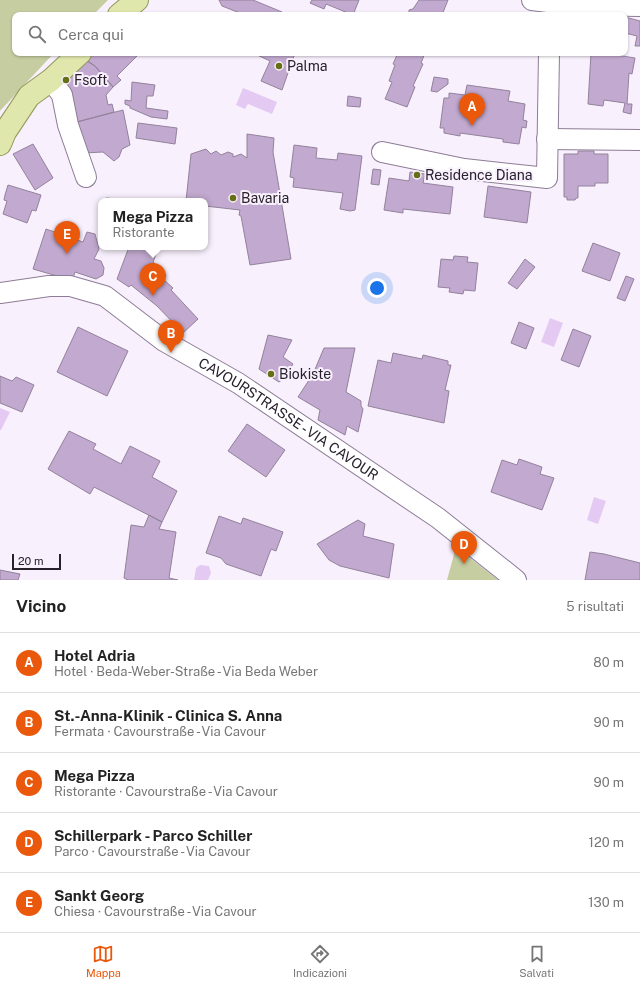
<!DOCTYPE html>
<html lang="it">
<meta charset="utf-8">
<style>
:root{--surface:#fff;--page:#f2f2f2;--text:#222;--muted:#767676;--line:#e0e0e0;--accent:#ea580c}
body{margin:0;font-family:"Public Sans",sans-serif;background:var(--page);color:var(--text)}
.scale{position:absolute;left:12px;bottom:10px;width:49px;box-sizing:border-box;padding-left:4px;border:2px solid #28212c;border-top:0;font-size:11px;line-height:14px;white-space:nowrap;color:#28212c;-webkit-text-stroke:3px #f8f0fc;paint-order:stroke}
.you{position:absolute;left:377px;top:288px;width:14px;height:14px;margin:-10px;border:3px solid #fff;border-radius:50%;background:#1a73e8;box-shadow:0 0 0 6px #1a73e833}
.badge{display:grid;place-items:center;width:26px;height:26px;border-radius:50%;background:var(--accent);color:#fff;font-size:13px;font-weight:700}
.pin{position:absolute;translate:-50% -33px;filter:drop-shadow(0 1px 2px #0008)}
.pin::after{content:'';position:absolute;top:21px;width:14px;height:12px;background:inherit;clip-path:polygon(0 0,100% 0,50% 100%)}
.popup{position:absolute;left:98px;top:198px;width:110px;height:52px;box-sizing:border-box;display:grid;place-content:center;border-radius:8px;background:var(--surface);filter:drop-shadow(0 1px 3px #0005);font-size:13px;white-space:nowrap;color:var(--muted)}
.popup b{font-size:15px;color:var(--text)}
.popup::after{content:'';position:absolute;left:50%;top:100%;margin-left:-8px;border:8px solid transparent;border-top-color:var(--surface)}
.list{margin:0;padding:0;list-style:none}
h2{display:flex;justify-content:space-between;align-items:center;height:52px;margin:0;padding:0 16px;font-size:17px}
h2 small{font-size:13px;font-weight:400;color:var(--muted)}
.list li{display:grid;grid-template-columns:26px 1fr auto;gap:12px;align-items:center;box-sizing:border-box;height:60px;padding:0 16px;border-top:1px solid var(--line)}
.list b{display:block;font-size:15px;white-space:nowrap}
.list p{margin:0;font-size:13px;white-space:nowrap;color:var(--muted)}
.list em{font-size:13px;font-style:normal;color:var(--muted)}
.icon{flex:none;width:22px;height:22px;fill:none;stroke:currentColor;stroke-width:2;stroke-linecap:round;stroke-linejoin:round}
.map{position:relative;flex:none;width:640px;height:580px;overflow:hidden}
.search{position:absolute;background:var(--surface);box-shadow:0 1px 3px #0004;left:12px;right:12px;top:12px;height:44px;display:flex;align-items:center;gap:10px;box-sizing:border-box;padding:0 14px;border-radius:8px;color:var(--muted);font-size:15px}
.sheet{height:352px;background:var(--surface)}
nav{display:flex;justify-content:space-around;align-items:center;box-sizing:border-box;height:56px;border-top:1px solid var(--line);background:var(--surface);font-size:11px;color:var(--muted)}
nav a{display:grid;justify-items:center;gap:2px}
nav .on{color:var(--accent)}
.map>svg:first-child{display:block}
</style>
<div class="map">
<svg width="640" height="580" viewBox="0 0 640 580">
<rect width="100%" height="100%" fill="#f8f0fc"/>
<path fill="#c6cda1" d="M0,0H108L93,15H15V53H54L0,111Z
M456,547L498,580H447Z"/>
<path fill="#e4caf2" d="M243,88L277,102L272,114L248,104L245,109L236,105Z
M550,318L563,323L554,347L541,342Z
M0,408L10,412L1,430H0Z
M594,497L606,501L598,524L587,520Z
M200,565L209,566L211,573L208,580H194L196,568Z"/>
<path fill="#c2a9cf" stroke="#93829c" d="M219,0H253L282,12L281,15H245L222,6Z
M312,0H359L353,15L326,4L324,9L310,3Z
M419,0H448L442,15H409V10L413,9Z
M625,17L640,21V46H635L637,36L625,33Z
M91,53H140L117,76L121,80L113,87L95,66L85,59Z
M253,53H295L282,90L261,81L270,61Z
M395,53H425L421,63L423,64L413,86L415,87L407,107L385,99L392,82L389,81L395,65L393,64L397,55Z
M591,53H604L635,58L632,74L629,73L627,104H632L631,114L623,112L625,103L604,100L603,106L588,104Z
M85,60L95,66L113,87L106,95L108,105L112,104L114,112L73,123L63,83L64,77L72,76L73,71Z
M434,77L448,79V84L437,92L431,91Z
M132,82L155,85L153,96H147L146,108L168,111L167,119L151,117L130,108V106L125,104V100L131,101Z
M467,85L510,91L508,101L525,104L523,120L527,121L526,128L522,127L519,144L503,142V139L460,133V136L444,133V128H440L444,98H449V93L465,95Z
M348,96L361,98L360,107L347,106Z
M123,110L130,145L122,149L119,157L114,161L103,152L84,153L73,123Z
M138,123L177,128L175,144L136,138Z
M247,134L274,138L273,152L291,259L250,265L241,216L239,215L240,210L205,206V201H186L191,154L206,149L211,154L216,151L221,155L228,152L233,154V157L241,154L247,158Z
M33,144L53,178L35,190L13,154Z
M294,145L317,148L316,158L337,160L338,153L362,156L355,210L350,211L340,209L343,193L293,187L294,178L290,177Z
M578,151H594V154H608V183H595V186H578V198H576L575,200H567V197H564V154H578Z
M373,169L381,170L379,185L371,184Z
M410,172L425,174L423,183L453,187L450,214L403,209V213L384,210L389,178L409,181Z
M8,185L41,195L36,211L32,210L27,223L3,214L7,201L4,200L5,195Z
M488,186L531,192L527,223L484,217Z
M106,198L137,201H106Z
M46,229L83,242L87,232L95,234L99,249L94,259L101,261L104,268L103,275L96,279L75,272L73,278H64L33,269Z
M593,243L620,253L610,281L582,271Z
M129,247H145L157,252L153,262L166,275L163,279L173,288L171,290L198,319L183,333L157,306L131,285L129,287L117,279Z
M454,256L468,257L467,262L478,263L475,291L464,290L463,294L449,292L450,288L438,287L441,259L453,260Z
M525,259L535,267L517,289L508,283Z
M626,276L634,279L625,301L617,298Z
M519,322L534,328L526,349L511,343Z
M78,327L128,351L107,396L57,372Z
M573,329L591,336L579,367L561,360Z
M268,335L292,340L283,357L293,364L283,379L279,382L259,369Z
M324,348H355L346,392L361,401V406L363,409L358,432L347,426L345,435L318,420L320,410L298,397L313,374Z
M393,353L422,359L423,355L448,361V365H451L445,390L449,391L444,423L368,406L378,360L391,363Z
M0,376L12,381L16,377L34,385L22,412L0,403Z
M247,424L285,450L266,477L228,451Z
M69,431L96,444L93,449L121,464L130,446L160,461L152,477L177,491L162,522L94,487L90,494L48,469Z
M519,459L542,467L540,474L554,478L542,510L491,492L502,460L517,465Z
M149,515L162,522L159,529L176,532L169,578L178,580H128L124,578L131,525L144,527Z
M219,516L241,524L243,518L283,532L276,551L271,549L261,576L226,564L221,558L206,553Z
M358,520L365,524L363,536L394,544L389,578L340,566L329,560L317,544Z
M590,552L604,554L640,563V580H585Z
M0,570L20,574L18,580H0Z"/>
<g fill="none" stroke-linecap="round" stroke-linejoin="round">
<defs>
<g id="minor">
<path d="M532,0L572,5L640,6"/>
<path d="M51,80L62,95L68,125L86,177"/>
<path d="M547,139L640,140"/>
<path d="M382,152L464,169L547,178L549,53"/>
<path id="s1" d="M0,293L49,286H70L105,296L164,341L238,383L438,518L516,580"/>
</g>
<path id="major" d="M119,15L137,0
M0,144L5,132L29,96L51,80L80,53"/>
</defs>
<use href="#minor" stroke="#8d7c96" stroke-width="22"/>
<use href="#major" stroke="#92975b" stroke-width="24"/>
<use href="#minor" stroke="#fff" stroke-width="20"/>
<use href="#major" stroke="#e0e7ac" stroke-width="22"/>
</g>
<g fill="#676f16" stroke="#f8f0fc" stroke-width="1.5">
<circle cx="279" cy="66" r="4"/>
<circle cx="66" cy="80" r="4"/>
<circle cx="417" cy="175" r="4"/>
<circle cx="233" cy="198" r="4"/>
<circle cx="271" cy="374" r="4"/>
</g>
<g text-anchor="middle" stroke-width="4" stroke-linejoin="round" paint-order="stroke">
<g font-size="14" fill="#28212c" stroke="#f8f0fc" text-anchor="start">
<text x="287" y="71">Palma</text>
<text x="74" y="85">Fsoft</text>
<text x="425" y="180">Residence Diana</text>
<text x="241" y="203">Bavaria</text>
<text x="279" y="379">Biokiste</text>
</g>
<g font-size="14" fill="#28212c" stroke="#f8f0fc">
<text dy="5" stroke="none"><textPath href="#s1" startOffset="328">CAVOURSTRASSE - VIA CAVOUR</textPath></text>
</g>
</g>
</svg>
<div class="scale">20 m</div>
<div class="you"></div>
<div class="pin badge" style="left:472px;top:126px">A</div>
<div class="pin badge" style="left:171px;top:353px">B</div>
<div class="pin badge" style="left:153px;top:296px">C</div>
<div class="popup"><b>Mega Pizza</b>Ristorante</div>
<div class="pin badge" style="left:464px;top:564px">D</div>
<div class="pin badge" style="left:67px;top:254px">E</div>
<div class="search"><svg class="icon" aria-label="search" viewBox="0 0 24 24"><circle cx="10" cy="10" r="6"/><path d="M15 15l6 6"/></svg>Cerca qui</div>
</div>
<section class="sheet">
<h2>Vicino<small>5 risultati</small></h2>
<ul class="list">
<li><span class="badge">A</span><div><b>Hotel Adria</b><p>Hotel · Beda-Weber-Straße - Via Beda Weber</p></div><em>80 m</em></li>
<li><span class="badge">B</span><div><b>St.-Anna-Klinik - Clinica S. Anna</b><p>Fermata · Cavourstraße - Via Cavour</p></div><em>90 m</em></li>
<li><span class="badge">C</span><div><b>Mega Pizza</b><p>Ristorante · Cavourstraße - Via Cavour</p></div><em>90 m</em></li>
<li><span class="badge">D</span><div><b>Schillerpark - Parco Schiller</b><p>Parco · Cavourstraße - Via Cavour</p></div><em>120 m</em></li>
<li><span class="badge">E</span><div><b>Sankt Georg</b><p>Chiesa · Cavourstraße - Via Cavour</p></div><em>130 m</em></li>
</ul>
</section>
<nav>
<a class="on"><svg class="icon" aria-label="map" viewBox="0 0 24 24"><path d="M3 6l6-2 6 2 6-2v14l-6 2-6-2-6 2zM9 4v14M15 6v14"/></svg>Mappa</a>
<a><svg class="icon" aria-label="directions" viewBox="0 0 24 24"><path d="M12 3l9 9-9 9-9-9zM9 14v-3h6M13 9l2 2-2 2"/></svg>Indicazioni</a>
<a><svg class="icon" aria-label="saved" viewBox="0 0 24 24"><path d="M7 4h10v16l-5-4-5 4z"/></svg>Salvati</a>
</nav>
